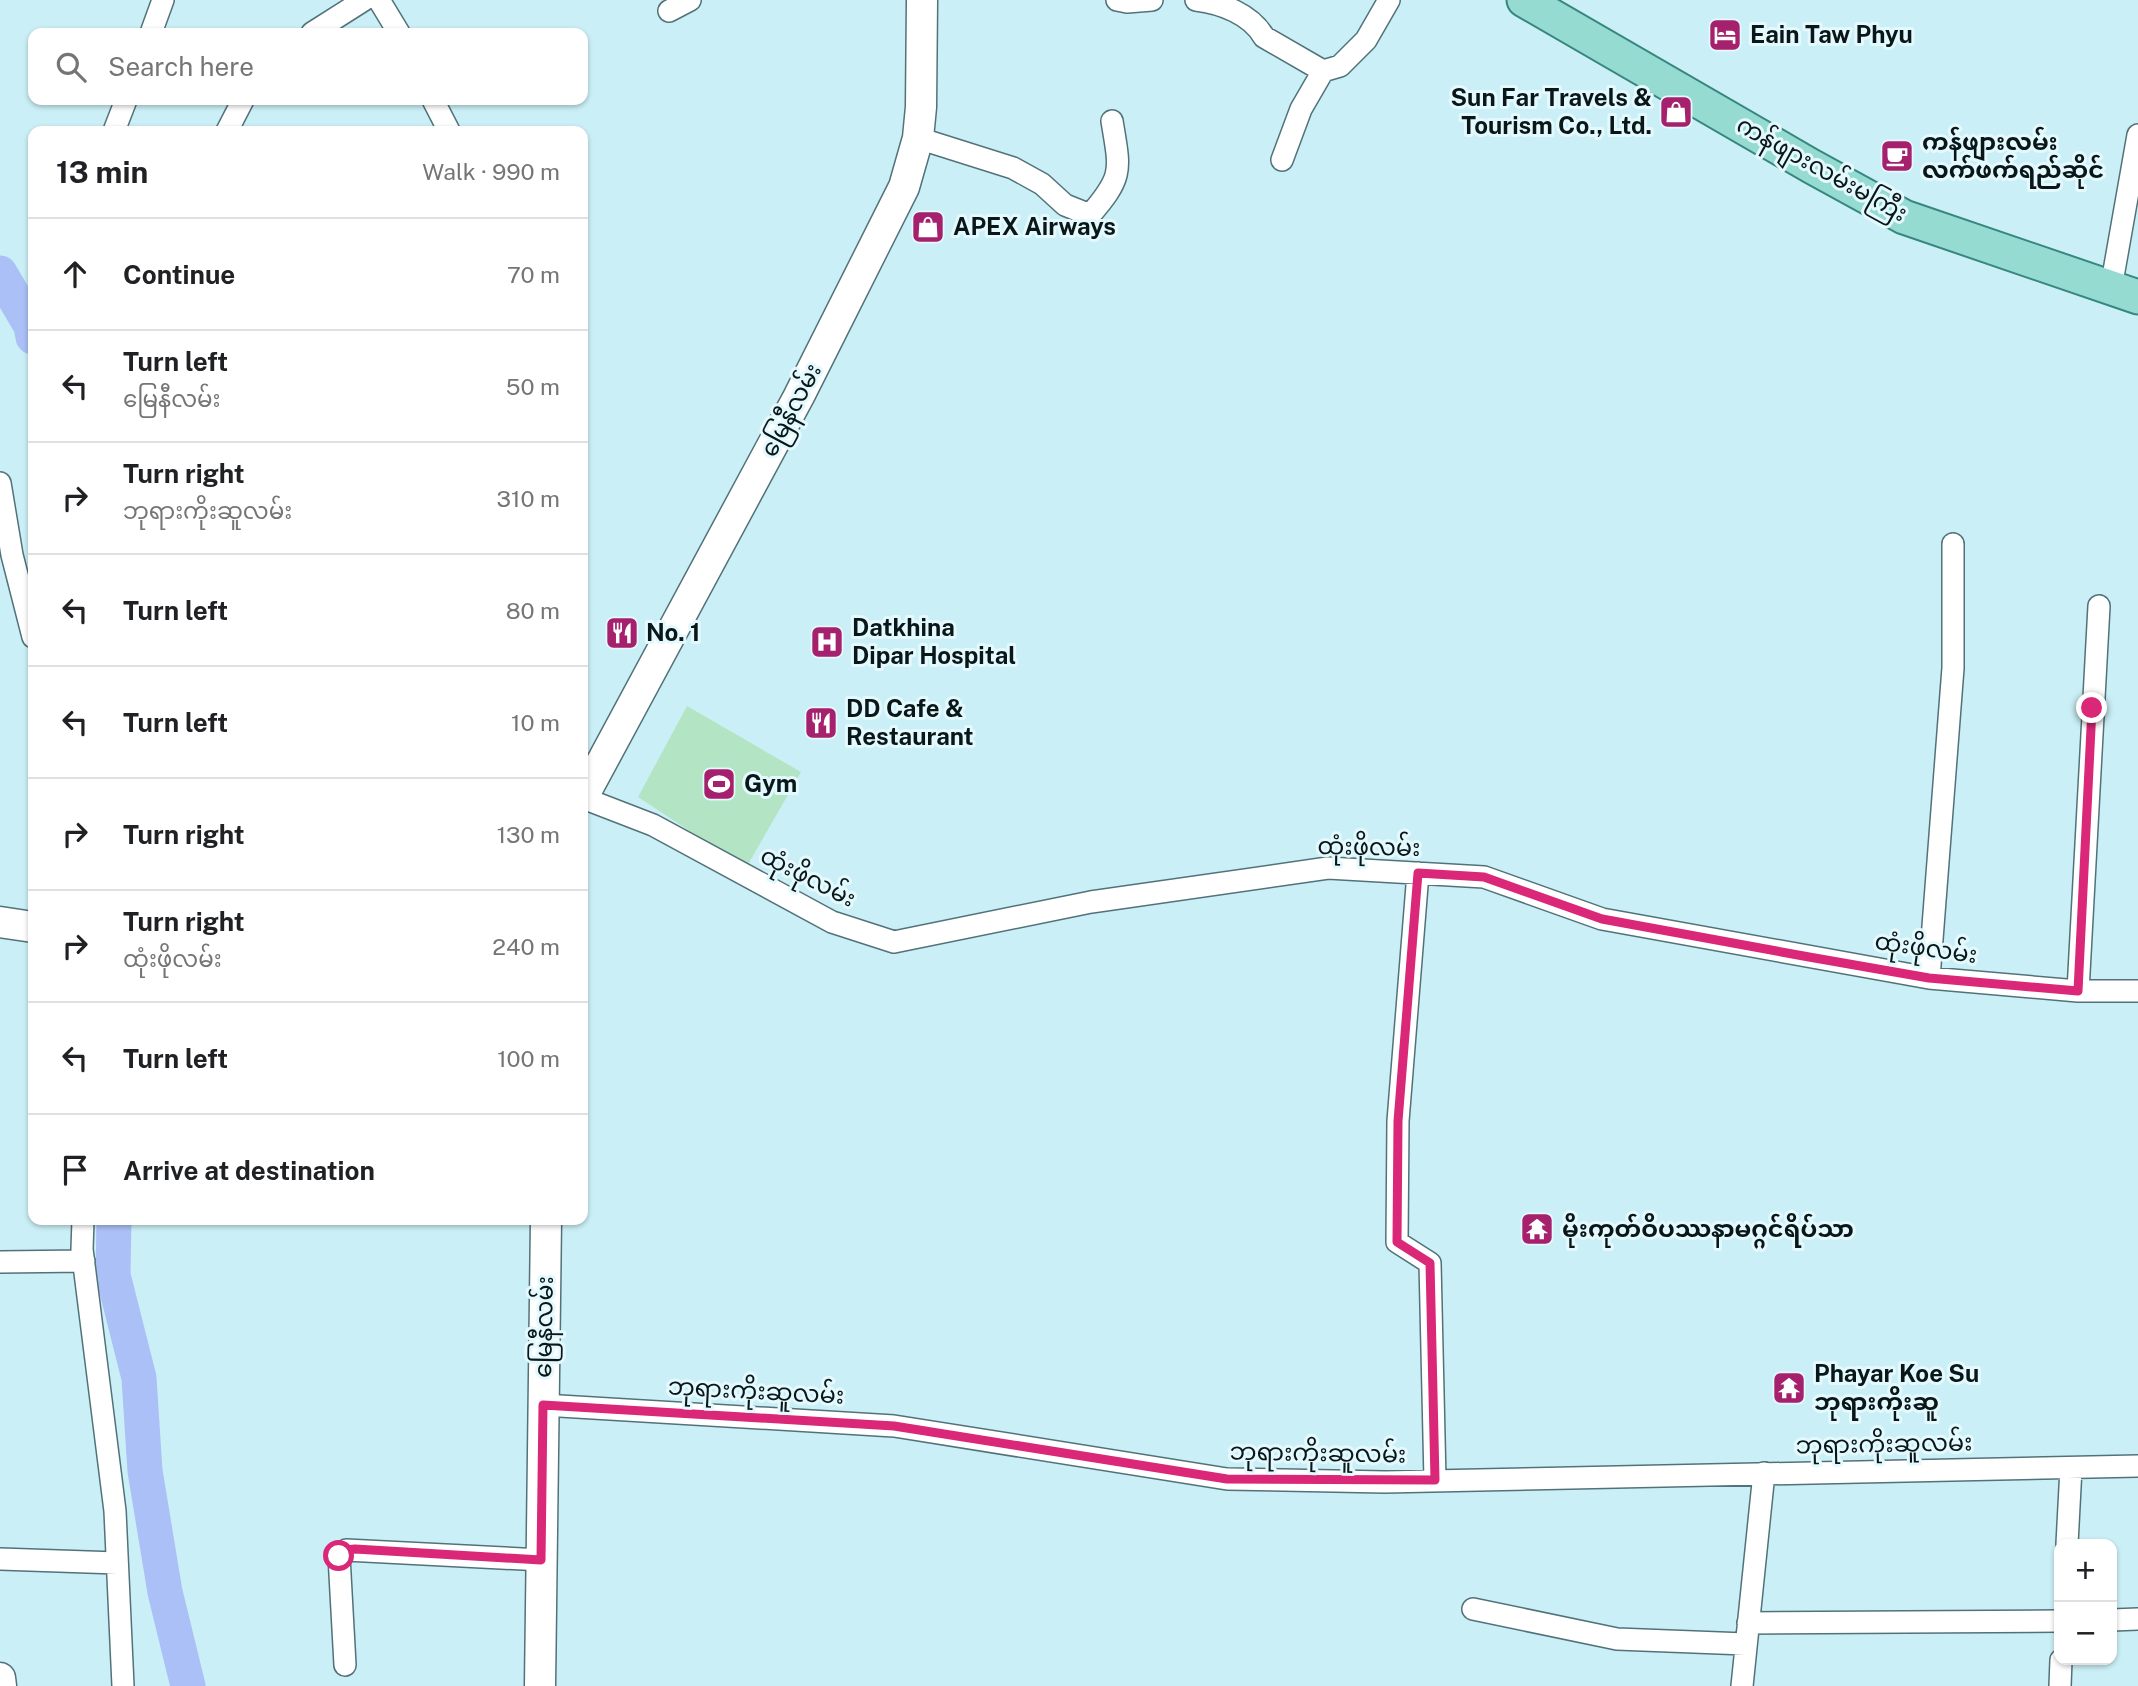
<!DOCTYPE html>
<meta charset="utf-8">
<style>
:root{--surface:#fff;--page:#f6f6f6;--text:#202124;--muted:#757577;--line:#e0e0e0}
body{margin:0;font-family:"Public Sans","Noto Sans Myanmar",sans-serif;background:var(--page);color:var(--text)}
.controls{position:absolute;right:21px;bottom:21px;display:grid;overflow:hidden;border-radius:14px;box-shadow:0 2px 5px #0004}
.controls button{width:63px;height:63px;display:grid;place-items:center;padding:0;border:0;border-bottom:2px solid var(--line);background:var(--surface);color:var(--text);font:35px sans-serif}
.stop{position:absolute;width:21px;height:21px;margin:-16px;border:5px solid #db2777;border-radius:50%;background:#fff}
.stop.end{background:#db2777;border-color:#fff;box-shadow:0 2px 7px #0008}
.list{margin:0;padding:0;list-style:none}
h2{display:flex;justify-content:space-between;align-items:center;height:91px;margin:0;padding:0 28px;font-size:30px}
h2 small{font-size:23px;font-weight:400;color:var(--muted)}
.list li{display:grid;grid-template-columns:46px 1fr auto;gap:21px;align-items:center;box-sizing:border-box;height:112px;padding:0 28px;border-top:2px solid var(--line)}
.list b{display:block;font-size:26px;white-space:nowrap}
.list p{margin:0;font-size:23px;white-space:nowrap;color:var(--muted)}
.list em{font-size:23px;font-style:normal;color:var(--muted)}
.icon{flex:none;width:38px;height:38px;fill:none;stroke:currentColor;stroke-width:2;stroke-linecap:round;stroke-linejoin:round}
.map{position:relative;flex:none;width:2138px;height:1686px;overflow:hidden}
.search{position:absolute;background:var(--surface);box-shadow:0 2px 5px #0004;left:28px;top:28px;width:560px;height:77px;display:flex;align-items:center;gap:18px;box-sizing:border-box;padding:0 24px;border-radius:14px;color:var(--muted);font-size:26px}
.panel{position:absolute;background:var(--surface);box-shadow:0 2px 5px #0004;left:28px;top:126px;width:560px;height:1099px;border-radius:14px}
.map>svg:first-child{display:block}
</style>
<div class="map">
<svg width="2138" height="1686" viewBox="0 0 2138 1686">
<rect width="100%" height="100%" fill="#cbeff6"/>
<path fill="#b3e4c3" d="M687,706L801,772L746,868L638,797Z"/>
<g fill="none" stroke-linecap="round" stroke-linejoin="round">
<path stroke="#aac0f6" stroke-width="35" d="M0,273L31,326L33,337
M114,1220L113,1275L139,1378L145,1471L165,1592L188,1686"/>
<defs>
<path id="street" d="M379,0L399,33
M1117,0L1127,2L1152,0
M1196,0C1221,3 1251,14 1264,37L1323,71
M669,11L690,0
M151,33L163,0
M312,33L364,0
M433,100L449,131
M114,131L126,100
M227,131L243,100
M918,138L1013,168L1042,184L1065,205L1090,215C1124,176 1120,170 1112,121
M1282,160L1301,109L1323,71L1340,66L1366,40L1389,0
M2111,288L2138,135
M0,483L12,555L33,637
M583,798L653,825L832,922L894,942L1091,902L1328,868L1484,877L1602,919L1929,978L2078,991H2138
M1418,873L1398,1121L1397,1242L1430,1263L1435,1480
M1929,978L1953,668V544
M2078,991L2099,606
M83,1220L82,1249L115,1511L123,1686
M0,1262L84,1261
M543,1405L894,1426L1227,1479L1385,1482L2138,1466
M2067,1544L2071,1468
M0,1559L117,1563
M1473,1609L1617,1639L1745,1644
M2112,1620L2138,1619
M1748,1623L2059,1621
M345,1665L339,1556L346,1550L542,1560
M1742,1686L1764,1473
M2060,1686L2061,1660"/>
<path id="secondary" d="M583,797L799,396L904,187L918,138L921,107L922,0
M0,922L33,927
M0,1678L1,1686
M540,1686L546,1220"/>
<path id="primary" d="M1524,0L1811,166L1904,217L2138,297"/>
</defs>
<use href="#street" stroke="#527279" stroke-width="24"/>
<use href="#secondary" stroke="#527279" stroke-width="33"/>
<use href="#primary" stroke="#37877e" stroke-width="37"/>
<use href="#street" stroke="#fff" stroke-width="21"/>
<use href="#secondary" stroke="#fff" stroke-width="30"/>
<use href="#primary" stroke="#96dbd2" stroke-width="33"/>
</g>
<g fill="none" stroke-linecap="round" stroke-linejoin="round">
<path stroke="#db2777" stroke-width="9" d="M339,1556L345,1550L355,1549L541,1560L543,1405L894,1426L1227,1479L1435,1480L1430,1263L1397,1242L1398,1121L1418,873L1484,877L1602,919L1809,957L1929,978L2078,991L2092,708"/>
</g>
<defs>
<symbol id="hotel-square" viewBox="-11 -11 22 22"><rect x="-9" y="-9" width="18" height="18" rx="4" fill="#a5216d" stroke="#e4f9fe"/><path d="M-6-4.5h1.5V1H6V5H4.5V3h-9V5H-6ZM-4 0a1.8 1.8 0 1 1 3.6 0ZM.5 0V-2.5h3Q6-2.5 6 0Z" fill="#fff"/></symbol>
<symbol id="shop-square" viewBox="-11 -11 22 22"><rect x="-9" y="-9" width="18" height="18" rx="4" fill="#a5216d" stroke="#e4f9fe"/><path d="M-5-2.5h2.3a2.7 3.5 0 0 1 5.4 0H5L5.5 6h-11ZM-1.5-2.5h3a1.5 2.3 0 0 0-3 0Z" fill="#fff"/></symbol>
<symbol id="cafe-square" viewBox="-11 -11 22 22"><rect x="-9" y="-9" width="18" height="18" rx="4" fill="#a5216d" stroke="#e4f9fe"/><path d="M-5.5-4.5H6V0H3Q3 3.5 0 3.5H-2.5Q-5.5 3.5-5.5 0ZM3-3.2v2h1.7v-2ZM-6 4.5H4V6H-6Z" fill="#fff"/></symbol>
<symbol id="restaurant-square" viewBox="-11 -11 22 22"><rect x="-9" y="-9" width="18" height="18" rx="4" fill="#a5216d" stroke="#e4f9fe"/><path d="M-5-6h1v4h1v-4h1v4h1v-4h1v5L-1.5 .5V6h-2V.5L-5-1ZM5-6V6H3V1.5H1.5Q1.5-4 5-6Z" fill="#fff"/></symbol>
<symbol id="hospital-square" viewBox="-11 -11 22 22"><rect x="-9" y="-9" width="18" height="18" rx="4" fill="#a5216d" stroke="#e4f9fe"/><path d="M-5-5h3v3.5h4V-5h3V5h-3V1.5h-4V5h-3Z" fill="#fff"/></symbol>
<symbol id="stadium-square" viewBox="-11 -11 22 22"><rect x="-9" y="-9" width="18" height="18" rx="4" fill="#a5216d" stroke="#e4f9fe"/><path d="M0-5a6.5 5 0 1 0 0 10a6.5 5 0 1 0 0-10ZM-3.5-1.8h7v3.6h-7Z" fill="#fff"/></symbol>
<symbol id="temple-square" viewBox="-11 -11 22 22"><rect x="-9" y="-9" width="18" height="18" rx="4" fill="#a5216d" stroke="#e4f9fe"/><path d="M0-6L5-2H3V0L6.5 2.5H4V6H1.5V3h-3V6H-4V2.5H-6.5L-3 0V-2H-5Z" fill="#fff"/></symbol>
</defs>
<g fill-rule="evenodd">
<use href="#hotel-square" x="1706" y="16" width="38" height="38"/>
<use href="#shop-square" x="1657" y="93" width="38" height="38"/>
<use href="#cafe-square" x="1878" y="137" width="38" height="38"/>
<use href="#shop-square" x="909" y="208" width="38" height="38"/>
<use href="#restaurant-square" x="603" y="614" width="38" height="38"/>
<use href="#hospital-square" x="808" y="623" width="38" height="38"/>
<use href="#restaurant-square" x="802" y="704" width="38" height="38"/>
<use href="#stadium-square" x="700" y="765" width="38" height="38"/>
<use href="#temple-square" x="1518" y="1210" width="38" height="38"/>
<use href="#temple-square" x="1770" y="1369" width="38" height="38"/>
</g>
<g text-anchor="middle" stroke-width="6" stroke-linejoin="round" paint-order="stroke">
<g font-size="24" font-weight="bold" fill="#091719" stroke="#e4f9fe" text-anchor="start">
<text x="1750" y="43">Eain Taw Phyu</text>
<text x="1652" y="106" text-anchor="end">Sun Far Travels &amp;<tspan x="1652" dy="28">Tourism Co., Ltd.</tspan></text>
<text x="1922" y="150">ကန်ဖျားလမ်း<tspan x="1922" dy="28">လက်ဖက်ရည်ဆိုင်</tspan></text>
<text x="953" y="235">APEX Airways</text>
<text x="852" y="636">Datkhina<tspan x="852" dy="28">Dipar Hospital</tspan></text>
<text x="646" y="641">No. 1</text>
<text x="846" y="717">DD Cafe &amp;<tspan x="846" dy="28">Restaurant</tspan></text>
<text x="744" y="792">Gym</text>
<text x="1562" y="1237">မိုးကုတ်ဝိပဿနာမဂ္ဂင်ရိပ်သာ</text>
<text x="1814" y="1382">Phayar Koe Su<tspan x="1814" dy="28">ဘုရားကိုးဆူ</tspan></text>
</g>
<g font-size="24" fill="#091719" stroke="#e4f9fe">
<text transform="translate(1822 169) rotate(29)" y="8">ကန်ဖျားလမ်းမကြီး</text>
<text transform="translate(791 410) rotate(-62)" y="8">မြေနီလမ်း</text>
<text transform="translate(1369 847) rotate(1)" y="8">ထုံးဖိုလမ်း</text>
<text transform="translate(808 877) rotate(27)" y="8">ထုံးဖိုလမ်း</text>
<text transform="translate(1926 948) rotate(8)" y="8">ထုံးဖိုလမ်း</text>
<text transform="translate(544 1327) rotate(-89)" y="8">မြေနီလမ်း</text>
<text transform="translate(756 1391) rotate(3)" y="8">ဘုရားကိုးဆူလမ်း</text>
<text transform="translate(1884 1444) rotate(-1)" y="8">ဘုရားကိုးဆူလမ်း</text>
<text transform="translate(1318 1453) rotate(1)" y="8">ဘုရားကိုးဆူလမ်း</text>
</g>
</g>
</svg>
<div class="controls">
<button>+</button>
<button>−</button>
</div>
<div class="stop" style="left:339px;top:1556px"></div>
<div class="stop end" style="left:2092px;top:708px"></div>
<div class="search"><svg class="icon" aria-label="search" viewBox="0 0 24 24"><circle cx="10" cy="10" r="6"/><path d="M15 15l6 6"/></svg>Search here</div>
<section class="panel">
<h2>13 min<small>Walk · 990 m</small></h2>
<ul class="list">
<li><svg class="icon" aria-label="ahead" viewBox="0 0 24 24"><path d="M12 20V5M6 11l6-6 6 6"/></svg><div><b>Continue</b></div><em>70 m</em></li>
<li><svg class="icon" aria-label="left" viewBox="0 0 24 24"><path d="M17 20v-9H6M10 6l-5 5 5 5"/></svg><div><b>Turn left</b><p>မြေနီလမ်း</p></div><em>50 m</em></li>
<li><svg class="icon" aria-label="right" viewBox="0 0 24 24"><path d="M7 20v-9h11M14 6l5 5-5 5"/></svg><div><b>Turn right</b><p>ဘုရားကိုးဆူလမ်း</p></div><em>310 m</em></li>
<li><svg class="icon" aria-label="left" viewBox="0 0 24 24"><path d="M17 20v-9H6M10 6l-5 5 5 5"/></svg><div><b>Turn left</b></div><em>80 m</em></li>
<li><svg class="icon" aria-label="left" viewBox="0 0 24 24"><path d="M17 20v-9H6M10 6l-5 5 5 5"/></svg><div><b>Turn left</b></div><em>10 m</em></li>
<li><svg class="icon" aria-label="right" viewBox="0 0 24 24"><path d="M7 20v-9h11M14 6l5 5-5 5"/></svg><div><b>Turn right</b></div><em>130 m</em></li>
<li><svg class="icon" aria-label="right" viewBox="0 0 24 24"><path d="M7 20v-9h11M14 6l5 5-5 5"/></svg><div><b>Turn right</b><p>ထုံးဖိုလမ်း</p></div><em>240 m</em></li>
<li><svg class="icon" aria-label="left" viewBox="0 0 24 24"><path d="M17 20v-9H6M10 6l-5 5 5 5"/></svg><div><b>Turn left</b></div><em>100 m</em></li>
<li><svg class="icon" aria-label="arrive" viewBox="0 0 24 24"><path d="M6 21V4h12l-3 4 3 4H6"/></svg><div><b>Arrive at destination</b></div></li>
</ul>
</section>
</div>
